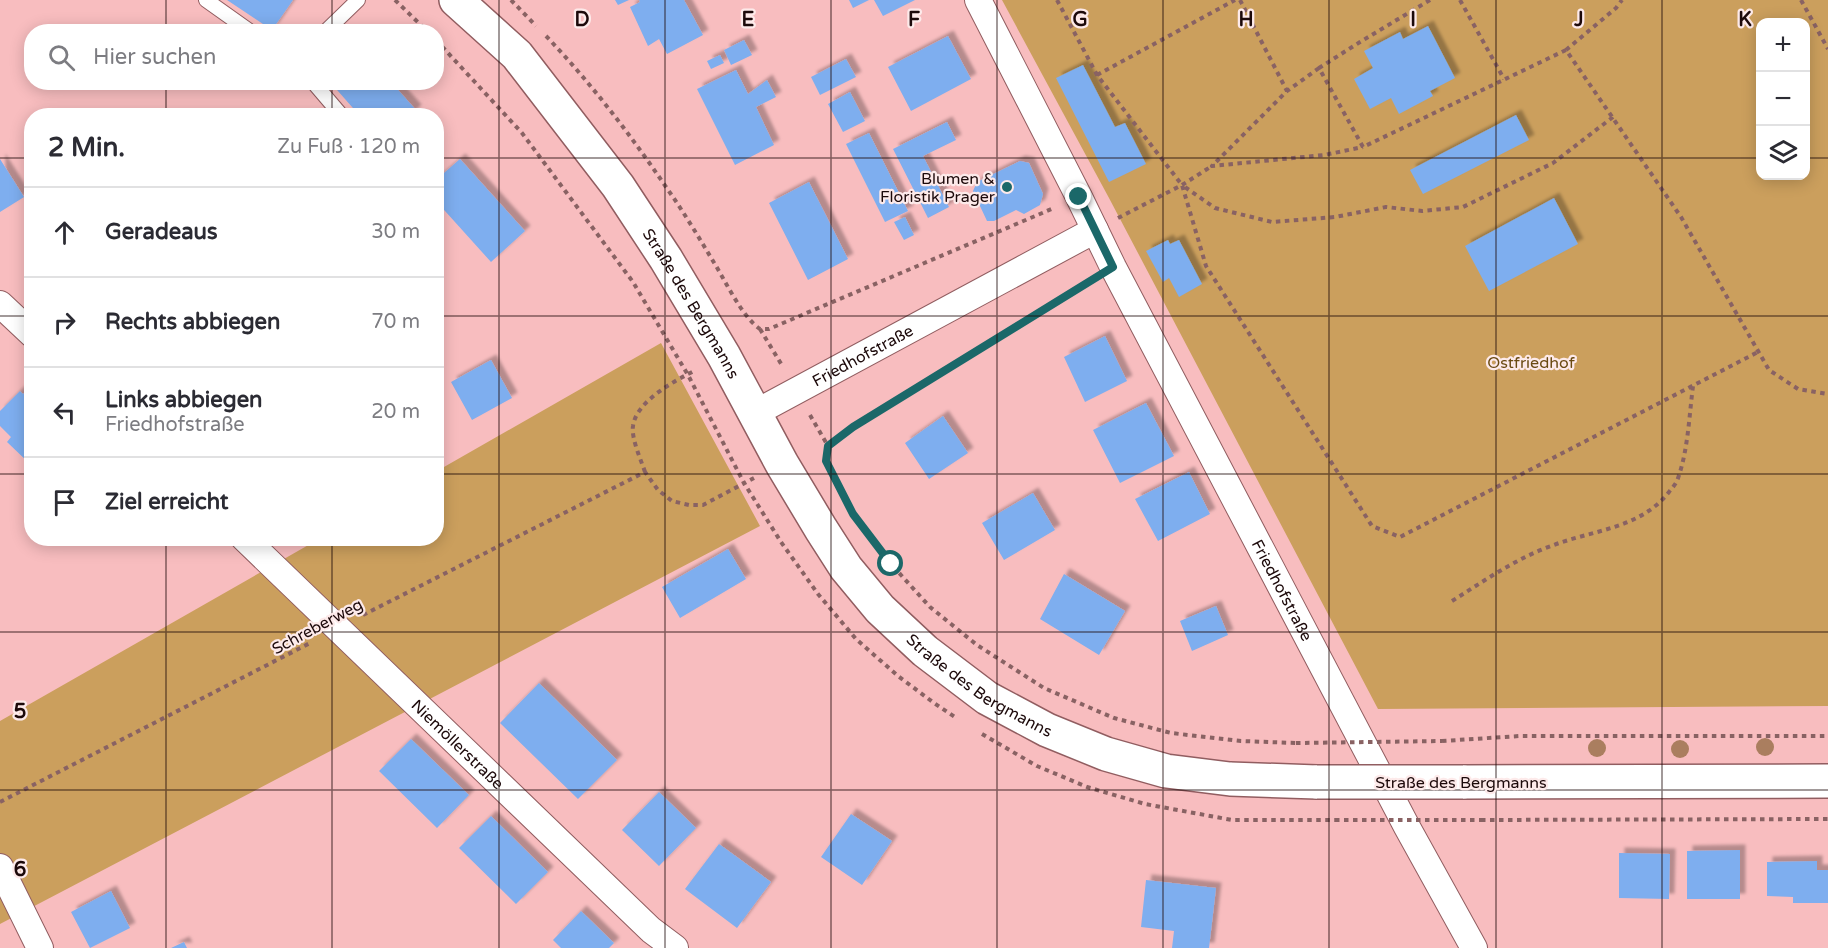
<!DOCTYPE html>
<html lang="de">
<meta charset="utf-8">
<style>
:root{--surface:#fff;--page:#f7f7f7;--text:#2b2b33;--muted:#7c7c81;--line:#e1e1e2}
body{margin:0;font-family:"Varela Round",sans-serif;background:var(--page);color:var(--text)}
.controls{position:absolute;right:18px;top:18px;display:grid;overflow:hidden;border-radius:12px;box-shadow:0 3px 15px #0003}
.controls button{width:54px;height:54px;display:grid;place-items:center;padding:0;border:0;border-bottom:2px solid var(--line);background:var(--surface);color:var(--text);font:30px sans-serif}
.stop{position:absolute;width:18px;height:18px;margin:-14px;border:4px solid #1b6869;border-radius:50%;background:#fff}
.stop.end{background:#1b6869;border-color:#fff;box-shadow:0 2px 6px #0008}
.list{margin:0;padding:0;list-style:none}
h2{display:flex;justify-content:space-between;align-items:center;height:78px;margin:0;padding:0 24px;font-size:26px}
h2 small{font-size:20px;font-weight:400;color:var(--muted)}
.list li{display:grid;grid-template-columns:39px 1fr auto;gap:18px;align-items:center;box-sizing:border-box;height:90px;padding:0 24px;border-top:2px solid var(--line)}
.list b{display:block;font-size:22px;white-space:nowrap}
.list p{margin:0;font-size:20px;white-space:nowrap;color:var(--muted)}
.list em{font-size:20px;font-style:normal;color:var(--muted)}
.icon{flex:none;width:33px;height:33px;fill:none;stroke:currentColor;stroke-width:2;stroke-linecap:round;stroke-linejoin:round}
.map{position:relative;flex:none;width:1828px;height:948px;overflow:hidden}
.search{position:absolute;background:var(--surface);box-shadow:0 3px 15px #0003;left:24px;top:24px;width:420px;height:66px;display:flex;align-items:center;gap:15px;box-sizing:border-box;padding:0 21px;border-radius:24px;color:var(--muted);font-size:22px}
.panel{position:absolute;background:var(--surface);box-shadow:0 3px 15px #0003;left:24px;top:108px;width:420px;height:438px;border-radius:24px}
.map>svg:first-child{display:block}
</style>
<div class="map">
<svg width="1828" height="948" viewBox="0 0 1828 948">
<defs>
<filter id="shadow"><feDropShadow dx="5.5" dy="-5.5" stdDeviation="1.5" flood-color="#0004"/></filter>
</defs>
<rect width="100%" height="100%" fill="#f8bdbf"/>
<path fill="#cb9f5d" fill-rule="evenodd" d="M1002,0H1828V706L1378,709L1109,198ZM1760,22H1806V176H1760Z
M661,343L760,526L0,924V721L319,539L436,538L437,471Z"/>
<path fill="#7eaeef" filter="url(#shadow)" d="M227,0H293L272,30Z
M615,0H629L618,5Z
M639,0H684L703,35L667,54L659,39L648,46L630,7L640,2Z
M849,0H869L853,8Z
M874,0H915L883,16Z
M1428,26L1455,78L1430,91L1433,96L1399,114L1391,98L1370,109L1354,79L1373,68L1364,51L1400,32L1403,39Z
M948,36L971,79L911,111L888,67Z
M744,40L752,55L731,65L724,50Z
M720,55L724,63L711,69L707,61Z
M846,59L856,77L820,95L811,77Z
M1083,65L1115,127L1125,123L1146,164L1109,182L1056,78Z
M736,70L748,94L767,80L776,97L756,107L774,145L735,165L697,89Z
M330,82H391L416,110L410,116H360Z
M850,92L865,121L843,132L828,104Z
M1516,115L1529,140L1423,194L1410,170Z
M947,122L956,140L923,156L949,207L928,218L893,149Z
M869,133L908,211L885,222L846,144Z
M0,159L24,197L0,212Z
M460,159L525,231L491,262L436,201V180Z
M1020,161L1029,163L1043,194L1040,205L1024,214L1016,210L994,221H987L973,191L977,182Z
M809,182L848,259L808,280L769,203Z
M1554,198L1578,244L1489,291L1465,246Z
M905,217L914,235L904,240L894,222Z
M1168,240L1170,244L1179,240L1202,284L1179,297L1169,278L1163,282L1146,251Z
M1105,336L1127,381L1085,402L1064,357Z
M491,360L512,398L472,420L451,382Z
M32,385V463L30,464L7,442L11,437L0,426V411L20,391L23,394Z
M1146,403L1174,456L1120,483L1093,430Z
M943,416L968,453L929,479L905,443Z
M1189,472L1210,514L1158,541L1135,499Z
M1033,493L1055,530L1004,560L982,523Z
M135,538H147L141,544Z
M728,549L746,579L680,618L662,587Z
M1064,574L1125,611L1099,655L1040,619Z
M1216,606L1228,635L1192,651L1180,621Z
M539,683L617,760L578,799L500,723Z
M411,739L469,795L437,828L379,771Z
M659,792L696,828L659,866L622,830Z
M851,814L892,841L862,885L821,857Z
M491,816L548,872L516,904L459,848Z
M719,844L771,882L737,928L685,889Z
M1740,850V899H1687V851Z
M1619,853L1670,854L1669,899L1619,898Z
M1817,861V870H1828V903H1793V897L1767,896V862Z
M1146,880L1216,888L1209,948H1172L1174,931L1141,927Z
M111,891L130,928L90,948L71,912Z
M581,911L614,943L609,948H561L553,940Z
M184,942L187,948H171Z"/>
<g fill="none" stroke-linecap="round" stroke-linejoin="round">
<defs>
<path id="lane" d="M206,0L251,32
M325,32L358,0
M313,82L342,116"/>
<g id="street">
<path id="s1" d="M978,0L1079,197L1113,267L1407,827L1474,948"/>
<path d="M0,304L32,334"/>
<path id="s2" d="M755,413L1095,230"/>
<path id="s3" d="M244,538L651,930L675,948"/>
<path d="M0,867L40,948"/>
</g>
<g id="secondary">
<path id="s4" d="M456,0L517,55L618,186L666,259L724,356L782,464L821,529L846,568L880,609L925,651L987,698L1047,730L1106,754L1166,771L1230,779L1317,782"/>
<path d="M1463,782L1828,781"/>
</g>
</defs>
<use href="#lane" stroke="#915d60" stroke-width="16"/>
<use href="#street" stroke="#915d60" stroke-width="28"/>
<use href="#secondary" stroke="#915d60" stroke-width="36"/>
<path stroke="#896263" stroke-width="4" stroke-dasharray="4.5 4.5" stroke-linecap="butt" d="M395,0L428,32
M511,0L536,26
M1057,0L1097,75L1182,185
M1240,0L1287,91
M1430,0L1360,42L1319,68L1363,147L1566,50L1681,217L1769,370L1798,389L1828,394
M1460,0L1504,79
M1801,0L1828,49
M546,36C590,82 630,134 666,187C683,211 698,236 713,261C725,280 742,317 760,329H769L1054,208
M436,40L522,133L633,282L688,375L744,483L781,542L818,594L856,639L898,676L934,703L955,717
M1566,50L1616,8L1622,0
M1319,68L1287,91L1212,166L1324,155L1363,147
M1097,75L1235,0
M1613,117L1553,163L1463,207L1422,211L1386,207L1335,217L1272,222L1215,208L1182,185L1206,266L1372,526L1400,537L1758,352
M1118,218L1182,185L1212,166
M1090,282L840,436L828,446L826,461L853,514L891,564L930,607L977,645L1044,688L1114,718L1171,733L1241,741L1296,743
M760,329L783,367
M810,415L828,446
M645,472C641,460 631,438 633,426C636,401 676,380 696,370
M1452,601C1484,581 1515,559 1551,546C1592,530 1640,529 1669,492C1672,488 1675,485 1677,481C1688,452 1689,417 1693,386
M363,615L645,472L658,490L672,501L689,505H703L754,478
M982,734L1037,766L1087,787L1145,804L1232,820H1335
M1442,741L1520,736H1828
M0,802L312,642
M1481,820L1828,819"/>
<use href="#lane" stroke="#fff" stroke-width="14"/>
<use href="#street" stroke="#fff" stroke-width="26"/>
<use href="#secondary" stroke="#fff" stroke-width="33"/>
<defs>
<path id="secondary-bridge" d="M1317,782H1463"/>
</defs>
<use href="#secondary-bridge" stroke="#915d60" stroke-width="36" stroke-linecap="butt"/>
<path stroke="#896263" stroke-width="4" stroke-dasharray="4.5 4.5" stroke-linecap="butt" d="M1296,743L1442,741
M1335,820H1481"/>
<use href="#secondary-bridge" stroke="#fff" stroke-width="33"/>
</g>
<g fill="#aa7e5f">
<circle cx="1765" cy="747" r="9"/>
<circle cx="1597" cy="748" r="9"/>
<circle cx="1680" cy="749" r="9"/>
</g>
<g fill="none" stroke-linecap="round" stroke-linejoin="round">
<path stroke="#1b6869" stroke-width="8" d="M891,564L853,514L826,461L828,446L853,427L1113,267L1079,197"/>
</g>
<path fill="none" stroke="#1c090a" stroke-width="1.5" stroke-opacity="0.55" d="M166,0V32M332,0V32M499,0V948M665,0V948M831,0V948M997,0V948M1163,0V948M1329,0V948M1496,0V948M1662,0V948M166,82V116M332,82V116M0,158H32M436,158H1760M1806,158H1828M0,316H32M436,316H1828M0,474H32M436,474H1828M166,538V948M332,538V948M0,632H1828M0,790H1828"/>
<circle fill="#1b6869" stroke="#fdeaea" stroke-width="2" cx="1007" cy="187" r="6"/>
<g text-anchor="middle" stroke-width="4.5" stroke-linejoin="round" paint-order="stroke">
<g font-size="16" fill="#1c090a" stroke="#fdeaea" text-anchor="end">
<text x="995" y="184">Blumen &amp;<tspan x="995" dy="18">Floristik Prager</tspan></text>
</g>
<g font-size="16" fill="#1c090a" stroke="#fdeaea">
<text dy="6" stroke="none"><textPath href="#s4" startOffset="386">Straße des Bergmanns</textPath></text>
<text dy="6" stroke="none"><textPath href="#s2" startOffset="122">Friedhofstraße</textPath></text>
<text dy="6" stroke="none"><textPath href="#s1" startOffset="664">Friedhofstraße</textPath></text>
<text transform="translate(317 626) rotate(-28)" y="6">Schreberweg</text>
<text dy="6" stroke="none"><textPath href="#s4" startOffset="872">Straße des Bergmanns</textPath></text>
<text dy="6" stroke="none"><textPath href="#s3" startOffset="297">Niemöllerstraße</textPath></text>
<text x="1461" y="788">Straße des Bergmanns</text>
</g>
<g font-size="16" fill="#6a4a11" stroke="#fdeaea">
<text x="1531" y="368">Ostfriedhof</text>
</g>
</g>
<g font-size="20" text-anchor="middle" font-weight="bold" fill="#1c090a" stroke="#fdeaea" stroke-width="4.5" stroke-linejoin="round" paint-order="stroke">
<text x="582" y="26">D</text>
<text x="748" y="26">E</text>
<text x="914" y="26">F</text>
<text x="1080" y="26">G</text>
<text x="1246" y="26">H</text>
<text x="1413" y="26">I</text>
<text x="1579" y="26">J</text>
<text x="1745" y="26">K</text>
<text x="20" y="718">5</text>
<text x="20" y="876">6</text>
</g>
</svg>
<div class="controls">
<button>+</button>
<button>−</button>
<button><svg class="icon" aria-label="layers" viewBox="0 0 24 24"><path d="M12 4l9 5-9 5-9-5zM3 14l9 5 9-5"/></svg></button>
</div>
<div class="stop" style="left:891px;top:564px"></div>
<div class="stop end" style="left:1079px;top:197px"></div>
<div class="search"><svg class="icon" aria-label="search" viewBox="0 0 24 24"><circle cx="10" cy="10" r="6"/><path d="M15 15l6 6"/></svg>Hier suchen</div>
<section class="panel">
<h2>2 Min.<small>Zu Fuß · 120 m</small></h2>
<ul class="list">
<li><svg class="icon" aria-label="ahead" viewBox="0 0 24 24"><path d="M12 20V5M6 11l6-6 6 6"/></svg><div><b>Geradeaus</b></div><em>30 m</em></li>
<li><svg class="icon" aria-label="right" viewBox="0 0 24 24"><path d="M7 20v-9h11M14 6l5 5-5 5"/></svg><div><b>Rechts abbiegen</b></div><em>70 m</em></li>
<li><svg class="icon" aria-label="left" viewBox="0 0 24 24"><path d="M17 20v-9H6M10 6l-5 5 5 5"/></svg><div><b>Links abbiegen</b><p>Friedhofstraße</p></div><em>20 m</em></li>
<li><svg class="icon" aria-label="arrive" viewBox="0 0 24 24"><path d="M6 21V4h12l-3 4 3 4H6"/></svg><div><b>Ziel erreicht</b></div></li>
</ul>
</section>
</div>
